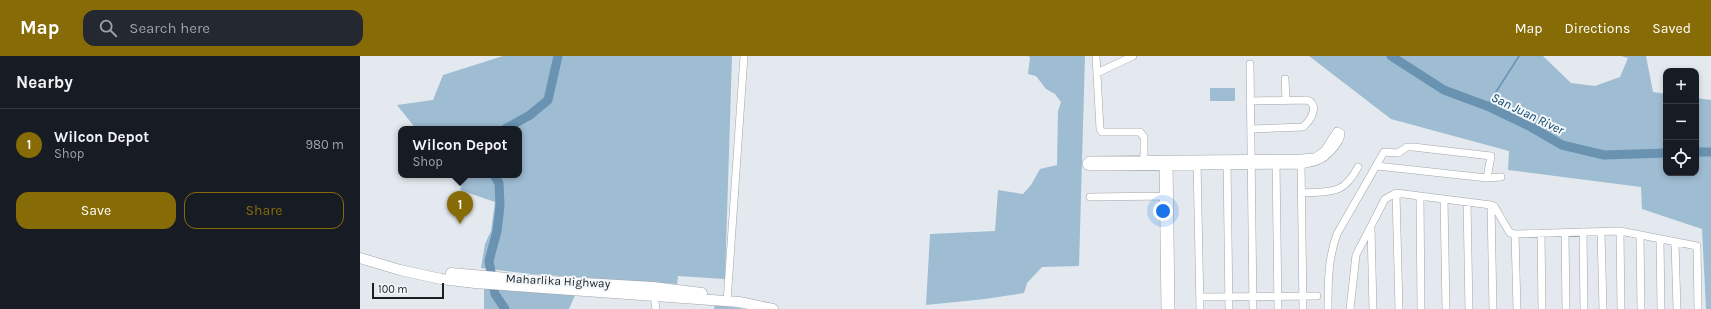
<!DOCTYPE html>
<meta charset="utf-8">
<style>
:root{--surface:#171b24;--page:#242831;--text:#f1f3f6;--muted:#9ea1a6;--line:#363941;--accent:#876b07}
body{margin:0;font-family:Karla,sans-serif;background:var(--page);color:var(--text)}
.controls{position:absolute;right:12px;top:12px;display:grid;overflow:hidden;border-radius:8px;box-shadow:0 2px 6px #0003}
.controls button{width:36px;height:36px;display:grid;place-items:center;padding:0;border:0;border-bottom:1px solid var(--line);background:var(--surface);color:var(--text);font:20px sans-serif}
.scale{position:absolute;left:12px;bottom:10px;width:72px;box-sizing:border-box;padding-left:4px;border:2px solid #1c1f20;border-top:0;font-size:11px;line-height:14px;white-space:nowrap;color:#1c1f20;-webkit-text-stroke:3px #f1f7fb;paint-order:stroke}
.you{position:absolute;left:803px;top:155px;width:14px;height:14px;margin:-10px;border:3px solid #fff;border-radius:50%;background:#1a73e8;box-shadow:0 0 0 6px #1a73e833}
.badge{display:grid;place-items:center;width:26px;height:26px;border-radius:50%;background:var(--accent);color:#fff;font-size:13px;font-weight:700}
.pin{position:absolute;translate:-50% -33px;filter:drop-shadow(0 1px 2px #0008)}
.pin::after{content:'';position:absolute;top:21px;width:14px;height:12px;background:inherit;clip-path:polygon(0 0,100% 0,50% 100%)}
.popup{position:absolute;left:38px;top:70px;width:124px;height:52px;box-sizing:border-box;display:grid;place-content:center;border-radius:8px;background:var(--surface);filter:drop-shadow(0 1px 3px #0005);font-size:13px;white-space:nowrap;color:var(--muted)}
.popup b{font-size:15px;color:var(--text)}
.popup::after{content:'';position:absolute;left:50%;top:100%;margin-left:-8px;border:8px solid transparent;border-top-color:var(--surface)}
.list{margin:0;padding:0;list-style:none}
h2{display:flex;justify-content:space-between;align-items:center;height:52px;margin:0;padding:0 16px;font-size:17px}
h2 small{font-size:13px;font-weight:400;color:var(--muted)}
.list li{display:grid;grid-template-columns:26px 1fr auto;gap:12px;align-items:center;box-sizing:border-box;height:72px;padding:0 16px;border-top:1px solid var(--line)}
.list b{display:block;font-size:15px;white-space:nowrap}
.list p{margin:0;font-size:13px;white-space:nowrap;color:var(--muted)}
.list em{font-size:13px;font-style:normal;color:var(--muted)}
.actions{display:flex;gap:8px;padding:12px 16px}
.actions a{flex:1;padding:9px 0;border:1px solid var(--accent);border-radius:12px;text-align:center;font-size:14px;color:var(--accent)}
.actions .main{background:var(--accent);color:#fff}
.icon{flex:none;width:22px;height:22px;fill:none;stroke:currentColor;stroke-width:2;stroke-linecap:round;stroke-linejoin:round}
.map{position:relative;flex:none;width:1351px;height:253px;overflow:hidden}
header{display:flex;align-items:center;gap:24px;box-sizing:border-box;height:56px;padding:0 20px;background:var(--accent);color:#fff}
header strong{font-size:19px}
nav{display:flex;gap:22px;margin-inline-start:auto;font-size:14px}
.search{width:280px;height:36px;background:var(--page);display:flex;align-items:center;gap:10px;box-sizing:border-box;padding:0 14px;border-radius:12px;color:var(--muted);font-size:15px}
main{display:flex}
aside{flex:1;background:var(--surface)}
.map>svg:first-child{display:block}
</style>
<header>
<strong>Map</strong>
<div class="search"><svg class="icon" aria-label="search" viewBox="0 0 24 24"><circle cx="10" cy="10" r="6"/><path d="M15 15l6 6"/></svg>Search here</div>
<nav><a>Map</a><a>Directions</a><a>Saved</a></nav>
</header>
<main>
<aside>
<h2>Nearby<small></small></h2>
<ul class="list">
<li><span class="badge">1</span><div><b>Wilcon Depot</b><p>Shop</p></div><em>980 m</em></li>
</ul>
<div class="actions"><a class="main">Save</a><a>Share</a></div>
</aside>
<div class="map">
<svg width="1351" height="253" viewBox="0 0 1351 253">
<rect width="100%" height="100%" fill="#e3e9ee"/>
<path fill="#9ebcd2" d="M143,0H372L365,223L318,220L317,228L171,218L121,212L125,188L131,175L135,146L100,134L104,119H159V73H54L53,69L37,49L73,44L83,19Z
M668,0H725L719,210L682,211L667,227L664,237L625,243L566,249L570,178L635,175L638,134L663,138L671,129L680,113L697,109L698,55L701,46L695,38L686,33L676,20L668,18L670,1Z
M949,0H1183L1211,27L1235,30L1260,21L1268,2L1261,0H1286L1293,36L1306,38V117H1336V42L1351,44V253H1346L1342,173L1282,153L1281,131L1148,114L1149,95L1031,63Z
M850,32H875V45H850Z
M124,231L163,234L171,236L216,237L209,253H124Z
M355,248L384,253H354Z"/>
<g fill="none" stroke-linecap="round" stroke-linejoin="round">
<path stroke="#6993b1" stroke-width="1.5" d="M1127,50L1159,0"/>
<path stroke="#6993b1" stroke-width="9" d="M1031,0L1084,34L1127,50L1171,71L1202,89L1244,99L1306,97
M145,73L170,59L188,44L198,0
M1336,96H1351
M134,119L139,127L140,150L137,175L129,205L135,238L145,253"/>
<defs>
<path id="minor" d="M736,0L740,73L742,76H780L784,81V107
M890,8L893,253
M737,17L773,0
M925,23L926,44
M890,45L947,44C960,49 951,64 943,71L891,73
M977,75L981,77C981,82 979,85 976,89C965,104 958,106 941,109L730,111L727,110L726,107L729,104L941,102L955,101L964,95Z
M803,105L805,253
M809,105L811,253
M837,105L840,253
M867,105L869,253
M916,105L918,253
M941,105L943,253
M1017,110L1127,122L1141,121
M941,137C970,135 983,140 998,111
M1036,137L1039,253
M1060,140L1061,253
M730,141L807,140
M1084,143L1086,253
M1107,146L1109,253
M1131,149L1133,253
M1011,172L1013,253
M1260,175L1261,253
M1223,176L1224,253
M1241,176L1243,253
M1181,177L1182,253
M1205,177L1206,253
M1155,178L1157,253
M1280,179L1281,253
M1300,183L1301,253
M1315,186L1317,253
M294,239L296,253
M840,241L957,240
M367,246L384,0
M968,253C968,227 968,202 977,178L1024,96L1038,97L1047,91H1053L1131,100L1127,122
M990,253L996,199L1025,143L1036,137L1131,149L1134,150L1150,177L1155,178L1260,175L1337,190L1338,253"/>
<path id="highway" d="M0,202L40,214L81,223L115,227L379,246L413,253
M91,217L147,222
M171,224L293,231L342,237"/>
</defs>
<use href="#minor" stroke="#a0a5a9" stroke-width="8"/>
<use href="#highway" stroke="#a0a5a9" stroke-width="11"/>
<use href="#minor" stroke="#fff" stroke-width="7"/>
<use href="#highway" stroke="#fff" stroke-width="10"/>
</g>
<g text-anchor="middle" stroke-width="4" stroke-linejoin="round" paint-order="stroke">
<g font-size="12" fill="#1c1f20" stroke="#f1f7fb">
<text transform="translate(198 225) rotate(3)" y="4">Maharlika Highway</text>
</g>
<g font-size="13" font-style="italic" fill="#114665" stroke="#f1f7fb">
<text transform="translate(1168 57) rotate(26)" y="5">San Juan River</text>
</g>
</g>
</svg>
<div class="controls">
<button>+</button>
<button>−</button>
<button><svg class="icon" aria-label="locate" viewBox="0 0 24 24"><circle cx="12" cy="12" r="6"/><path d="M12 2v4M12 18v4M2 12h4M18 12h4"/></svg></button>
</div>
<div class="scale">100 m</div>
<div class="you"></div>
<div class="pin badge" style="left:100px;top:168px">1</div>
<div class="popup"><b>Wilcon Depot</b>Shop</div>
</div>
</main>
